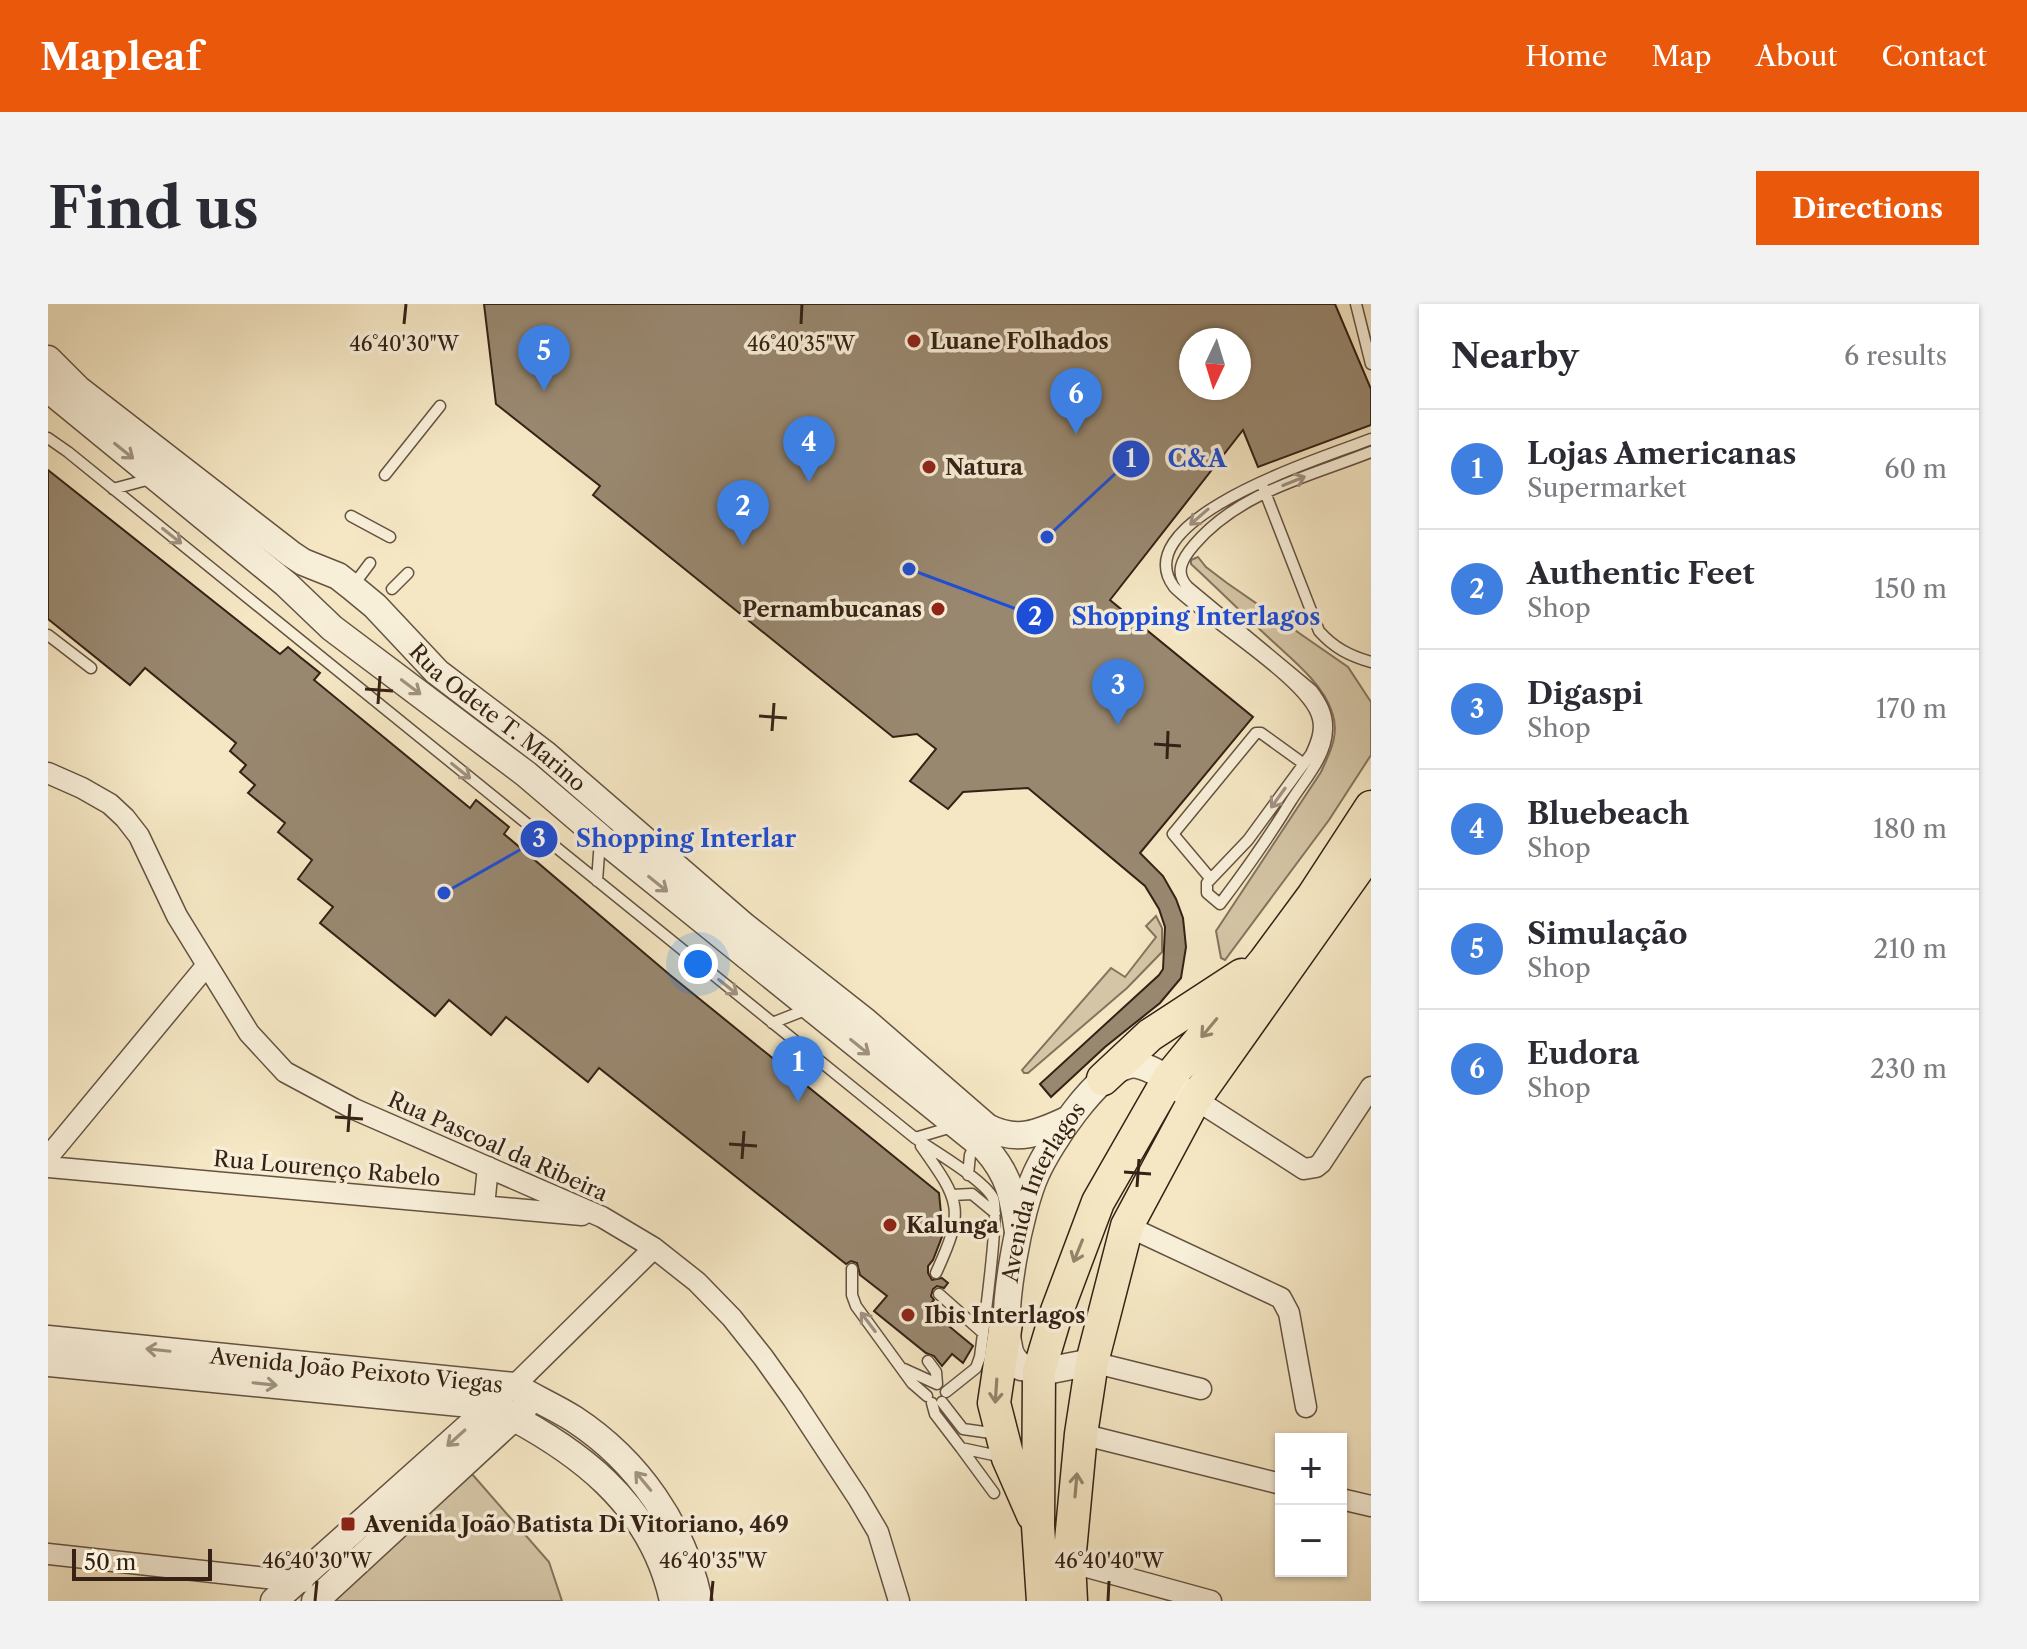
<!DOCTYPE html>
<meta charset="utf-8">
<style>
:root{--surface:#fff;--page:#f2f2f3;--text:#2b2b33;--muted:#7c7c81;--line:#e1e1e2;--accent:#ea580c}
body{margin:0;font-family:"Libre Caslon Text",serif;background:var(--page);color:var(--text)}
.controls{position:absolute;right:24px;bottom:24px;display:grid;overflow:hidden;border-radius:0px;box-shadow:0 2px 6px #0004}
.controls button{width:72px;height:72px;display:grid;place-items:center;padding:0;border:0;border-bottom:2px solid var(--line);background:var(--surface);color:var(--text);font:40px sans-serif}
.compass{position:absolute;left:1131px;top:24px;width:72px;height:72px;border-radius:50%;background:var(--surface);box-shadow:0 2px 6px #0004;rotate:184deg}
.scale{position:absolute;left:24px;bottom:20px;width:140px;box-sizing:border-box;padding-left:8px;border:4px solid #352115;border-top:0;font-size:22px;line-height:28px;white-space:nowrap;color:#352115;-webkit-text-stroke:6px #f8efd9;paint-order:stroke}
.you{position:absolute;left:650px;top:660px;width:28px;height:28px;margin:-20px;border:6px solid #fff;border-radius:50%;background:#1a73e8;box-shadow:0 0 0 12px #1a73e833}
.badge{display:grid;place-items:center;width:52px;height:52px;border-radius:50%;background:var(--accent);color:#fff;font-size:26px;font-weight:700}
.pin{position:absolute;translate:-50% -66px;filter:drop-shadow(0 2px 4px #0008)}
.pin::after{content:'';position:absolute;top:42px;width:28px;height:24px;background:inherit;clip-path:polygon(0 0,100% 0,50% 100%)}
.list{margin:0;padding:0;list-style:none}
h2{display:flex;justify-content:space-between;align-items:center;height:104px;margin:0;padding:0 32px;font-size:34px}
h2 small{font-size:26px;font-weight:400;color:var(--muted)}
.list li{display:grid;grid-template-columns:52px 1fr auto;gap:24px;align-items:center;box-sizing:border-box;height:120px;padding:0 32px;border-top:2px solid var(--line)}
.list b{display:block;font-size:30px;white-space:nowrap}
.list p{margin:0;font-size:26px;white-space:nowrap;color:var(--muted)}
.list em{font-size:26px;font-style:normal;color:var(--muted)}
.map{position:relative;flex:none;width:1323px;height:1297px;overflow:hidden;border-radius:0px}
header{display:flex;align-items:center;gap:48px;box-sizing:border-box;height:112px;padding:0 40px;background:var(--accent);color:#fff}
header strong{font-size:38px}
nav{display:flex;gap:44px;margin-inline-start:auto;font-size:28px}
.intro{display:flex;align-items:center;justify-content:space-between;box-sizing:border-box;height:192px;padding:0 48px}
h1{margin:0;font-size:56px}
.button{padding:20px 36px;border-radius:0px;background:var(--accent);color:#fff;font-size:28px;font-weight:700}
main{display:flex;gap:48px;padding:0 48px}
aside{flex:1;background:var(--surface);border-radius:0px;box-shadow:0 2px 6px #0004}
.map>svg:first-child{display:block}
</style>
<header>
<strong>Mapleaf</strong>
<nav><a>Home</a><a>Map</a><a>About</a><a>Contact</a></nav>
</header>
<div class="intro"><h1>Find us</h1><a class="button">Directions</a></div>
<main>
<div class="map">
<svg width="1323" height="1297" viewBox="0 0 1323 1297">
<rect width="100%" height="100%" fill="#f5e7c4"/>
<filter id="stains"><feTurbulence type="fractalNoise" baseFrequency=".0025" numOctaves="4"/><feColorMatrix values="0 0 0 0 .2 0 0 0 0 .09 0 0 0 0 .02 0 0 0 .5 -.17"/></filter>
<radialGradient id="worn" r=".72"><stop offset=".6" stop-color="#630" stop-opacity="0"/><stop offset="1" stop-color="#630" stop-opacity=".3"/></radialGradient>
<path fill="#d4c5a6" stroke="#84735e" stroke-width="2" d="M1150,253L1158,263L1179,279L1300,363L1323,398V451L1281,516L1177,656L1173,654L1168,627L1273,468C1282,448 1292,430 1284,408C1274,378 1242,354 1220,333C1194,309 1169,284 1143,260V256Z
M1108,612L1114,624V648L1079,684L980,769H976L974,766L1063,664L1077,673L1108,633L1098,622Z
M424,1170L501,1258L514,1297H281Z"/>
<path fill="#998870" stroke="#352115" stroke-width="2" fill-rule="evenodd" d="M436,0H1287L1323,85V121L1210,163L1195,126L1062,296L1205,413L1092,549L1115,572L1128,595L1135,614L1138,643L1133,674L1112,699L1057,743L1003,793L992,780L1111,671L1115,665L1117,623L1111,605L1097,582L980,484L915,488L900,505L862,477L888,445L869,430L845,433L545,191L552,182L448,100ZM1143,36H1191V84H1143Z
M0,166L232,350L240,343L252,353L272,369L266,376L422,504L428,496L461,523L456,530L622,671L891,889L895,930L885,956L880,962V969L884,976L894,974L900,979L896,984L889,982L885,985L883,992L886,996L879,1004L925,1042L915,1059L904,1050L894,1062L886,1052L878,1049L826,1007L839,992L812,971L809,959L803,957L798,960L551,764L540,778L458,713L443,731L401,696L387,712L272,619L285,603L250,575L264,556L230,528L237,519L200,489L207,481L192,468L198,461L182,447L188,439L97,364L82,381L0,315Z"/>
<g fill="none" stroke-linecap="round" stroke-linejoin="round">
<defs>
<path id="service" d="M1308,0L1323,60
M0,134L20,148L867,834C886,847 936,876 945,894C952,908 935,1029 932,1053L928,1064L898,1088
M1323,135C1284,151 1075,214 1126,283C1156,314 1263,378 1270,415C1273,427 1268,439 1263,450L1200,536L1159,579V589L1172,600C1197,567 1221,533 1243,497C1257,475 1278,453 1279,426C1280,410 1273,398 1264,386L1140,283C1126,269 1134,255 1146,241C1191,188 1260,173 1323,148
M337,171L392,102
M1215,183L1271,327C1286,344 1302,352 1323,358
M65,185L106,174
M303,212L342,233
M304,283L322,259
M344,285L360,269
M0,331L43,364
M1162,574L1125,530L1208,429H1213L1256,460
M549,577L552,536
M724,719L760,705
M867,834L904,823
M873,842C913,898 917,906 888,969
M920,871L922,851L928,838
M904,891L924,890L947,909
M804,965V991L808,1002L864,1079L879,1092
M891,990L935,1029
M856,1065L889,1080L888,1068L880,1057
M894,1098L915,1125L950,1130
M884,1099L887,1110L913,1144L955,1153
M913,1144L946,1189"/>
<path id="minor" d="M0,469L34,484L62,500L77,514L91,532L129,612L201,729L237,768L306,805L554,913L606,944L649,978L684,1014L715,1053L745,1095L810,1194L830,1228L851,1297
M1147,795L1256,865L1268,863L1273,859L1323,783
M0,853L159,661
M0,863L534,911
M436,902L440,863
M1079,922L1233,994L1241,1009L1258,1103
M1044,1058L1153,1085
M466,1082L606,944
M1033,1130L1233,1180
M1293,1195L1323,1202
M0,1250L255,1278
M1021,1258L1163,1297"/>
<g id="tertiary">
<path id="s1" d="M0,55L30,85L243,250L255,258L290,272L304,283L327,302L389,368L497,450L696,622L818,718L939,823C969,839 991,829 1019,816"/>
<path d="M0,85L238,280L284,324L478,470L553,534L938,845C962,872 965,893 970,928"/>
<path id="s2" d="M0,1035L466,1082C486,1094 507,1103 526,1115C590,1157 635,1222 651,1297"/>
<path id="s3" d="M1044,1058L1003,1066L973,1063C967,1057 962,1052 961,1043C952,1006 972,905 988,870C1001,841 1048,768 1081,761C1091,759 1101,765 1110,769C1119,774 1128,778 1134,786"/>
<path d="M0,1059L443,1102C528,1144 604,1199 625,1297"/>
<path d="M226,1297L452,1095"/>
<path d="M267,1297L476,1104"/>
</g>
<path id="primary" d="M1055,775L1102,731L1194,671
M958,1019L946,1099L960,1154L985,1211
M995,1297L990,1222L991,1067L1009,1007L1050,898L1121,774L1217,657L1265,592L1323,503
M1023,1297L1021,1258L1033,1130L1044,1058L1079,922L1147,795L1323,546"/>
</defs>
<use href="#service" stroke="#655241" stroke-width="13"/>
<use href="#minor" stroke="#655241" stroke-width="23"/>
<use href="#tertiary" stroke="#655241" stroke-width="29"/>
<use href="#primary" stroke="#352115" stroke-width="35"/>
<use href="#service" stroke="#f8efd9" stroke-width="10"/>
<use href="#minor" stroke="#f8efd9" stroke-width="20"/>
<use href="#tertiary" stroke="#f8efd9" stroke-width="26"/>
<use href="#primary" stroke="#f5e7c4" stroke-width="32"/>
</g>
<defs><path id="oneway-shaft" d="M-6 0H5M1.5-3L5.5 0L1.5 3" fill="none" stroke-width="1.6" stroke-linecap="round" stroke-linejoin="round" transform="scale(2)"/></defs>
<g stroke="#a09281">
<use href="#oneway-shaft" transform="translate(76 147) rotate(39)"/>
<use href="#oneway-shaft" transform="translate(1246 177) rotate(-22)"/>
<use href="#oneway-shaft" transform="translate(1151 213) rotate(139)"/>
<use href="#oneway-shaft" transform="translate(124 232) rotate(39)"/>
<use href="#oneway-shaft" transform="translate(363 383) rotate(37)"/>
<use href="#oneway-shaft" transform="translate(413 467) rotate(39)"/>
<use href="#oneway-shaft" transform="translate(1230 494) rotate(126)"/>
<use href="#oneway-shaft" transform="translate(610 580) rotate(39)"/>
<use href="#oneway-shaft" transform="translate(680 683) rotate(39)"/>
<use href="#oneway-shaft" transform="translate(812 743) rotate(39)"/>
<use href="#oneway-shaft" transform="translate(820 1018) rotate(-127)"/>
<use href="#oneway-shaft" transform="translate(110 1046) rotate(-174)"/>
<use href="#oneway-shaft" transform="translate(217 1080) rotate(6)"/>
<use href="#oneway-shaft" transform="translate(408 1134) rotate(138)"/>
<use href="#oneway-shaft" transform="translate(595 1177) rotate(-130)"/>
</g>
<g stroke="#95846c">
<use href="#oneway-shaft" transform="translate(1161 724) rotate(130)"/>
<use href="#oneway-shaft" transform="translate(1030 947) rotate(112)"/>
<use href="#oneway-shaft" transform="translate(948 1087) rotate(94)"/>
<use href="#oneway-shaft" transform="translate(1028 1181) rotate(-85)"/>
</g>
<path fill="none" stroke="#352115" stroke-width="3" d="M356,20L358,0M753,20L754,0M317,385L345,387M330,400L332,372M711,412L739,414M724,427L726,399M1106,440L1133,442M1119,455L1120,427M287,813L315,815M300,828L302,800M681,840L709,842M694,855L696,827M1076,868L1103,870M1089,883L1091,855M267,1297L269,1277M663,1297L665,1277M1060,1297L1061,1277"/>
<g fill="#8f2418" stroke="#f8efd9" stroke-width="3">
<circle cx="866" cy="37" r="8"/>
<circle cx="881" cy="163" r="8"/>
<circle cx="890" cy="305" r="8"/>
<circle cx="842" cy="921" r="8"/>
<circle cx="860" cy="1011" r="8"/>
<rect x="292" y="1212" width="16" height="16" rx="4"/>
</g>
<g text-anchor="middle" stroke-width="7" stroke-linejoin="round" paint-order="stroke">
<g font-size="22" font-weight="bold" fill="#352115" stroke="#f8efd9" text-anchor="start">
<text x="882" y="45">Luane Folhados</text>
<text x="897" y="171">Natura</text>
<text x="874" y="313" text-anchor="end">Pernambucanas</text>
<text x="858" y="929">Kalunga</text>
<text x="876" y="1019">Ibis Interlagos</text>
<text x="316" y="1228">Avenida João Batista Di Vitoriano, 469</text>
</g>
<g font-size="22" fill="#352115" stroke="#f8efd9">
<text dy="8" stroke="none"><textPath href="#s1" startOffset="578">Rua Odete T. Marino</textPath></text>
<text transform="translate(450 842) rotate(24)" y="8">Rua Pascoal da Ribeira</text>
<text transform="translate(279 864) rotate(5)" y="8">Rua Lourenço Rabelo</text>
<text dy="8" stroke="none"><textPath href="#s3" startOffset="258">Avenida Interlagos</textPath></text>
<text dy="8" stroke="none"><textPath href="#s2" startOffset="310">Avenida João Peixoto Viegas</textPath></text>
</g>
</g>
<g font-size="20" text-anchor="middle" fill="#352115" stroke="#f8efd9" stroke-width="7" stroke-linejoin="round" paint-order="stroke">
<text x="356" y="47">46°40'30"W</text>
<text x="753" y="47">46°40'35"W</text>
<text x="269" y="1264">46°40'30"W</text>
<text x="665" y="1264">46°40'35"W</text>
<text x="1061" y="1264">46°40'40"W</text>
</g>
<path fill="none" stroke="#1d4ed8" stroke-width="3" d="M999 233L1083 155M861 265L987 312M396 589L491 535"/>
<g fill="#1d4ed8" stroke="#f8efd9" stroke-width="3">
<circle cx="999" cy="233" r="8"/>
<circle cx="861" cy="265" r="8"/>
<circle cx="396" cy="589" r="8"/>
<circle cx="1083" cy="155" r="20"/>
<circle cx="987" cy="312" r="20"/>
<circle cx="491" cy="535" r="20"/>
</g>
<g font-size="24" text-anchor="middle" font-weight="bold" fill="#fff">
<text x="1083" y="163">1</text>
<text x="987" y="321">2</text>
<text x="491" y="543">3</text>
</g>
<g font-size="24" text-anchor="middle" font-weight="bold" fill="#1d4ed8" stroke="#f8efd9" stroke-width="7" stroke-linejoin="round" paint-order="stroke">
<text x="1149" y="163">C&amp;A</text>
<text x="1148" y="321">Shopping Interlagos</text>
<text x="638" y="543">Shopping Interlar</text>
</g>
<rect width="100%" height="100%" filter="url(#stains)"/>
<rect width="100%" height="100%" fill="url(#worn)"/>
</svg>
<div class="controls">
<button>+</button>
<button>−</button>
</div>
<svg class="compass" viewBox="-18 -18 36 36"><path d="M0-13l5 13h-10z" fill="#e53935"/><path d="M0 13l5-13h-10z" fill="#7c7c81"/></svg>
<div class="scale">50 m</div>
<div class="you"></div>
<div class="pin badge" style="left:750px;top:798px;background:#3f7fe0">1</div>
<div class="pin badge" style="left:695px;top:242px;background:#3f7fe0">2</div>
<div class="pin badge" style="left:1070px;top:421px;background:#3f7fe0">3</div>
<div class="pin badge" style="left:761px;top:178px;background:#3f7fe0">4</div>
<div class="pin badge" style="left:496px;top:87px;background:#3f7fe0">5</div>
<div class="pin badge" style="left:1028px;top:130px;background:#3f7fe0">6</div>
</div>
<aside>
<h2>Nearby<small>6 results</small></h2>
<ul class="list">
<li><span class="badge" style="background:#3f7fe0">1</span><div><b>Lojas Americanas</b><p>Supermarket</p></div><em>60 m</em></li>
<li><span class="badge" style="background:#3f7fe0">2</span><div><b>Authentic Feet</b><p>Shop</p></div><em>150 m</em></li>
<li><span class="badge" style="background:#3f7fe0">3</span><div><b>Digaspi</b><p>Shop</p></div><em>170 m</em></li>
<li><span class="badge" style="background:#3f7fe0">4</span><div><b>Bluebeach</b><p>Shop</p></div><em>180 m</em></li>
<li><span class="badge" style="background:#3f7fe0">5</span><div><b>Simulação</b><p>Shop</p></div><em>210 m</em></li>
<li><span class="badge" style="background:#3f7fe0">6</span><div><b>Eudora</b><p>Shop</p></div><em>230 m</em></li>
</ul>
</aside>
</main>
